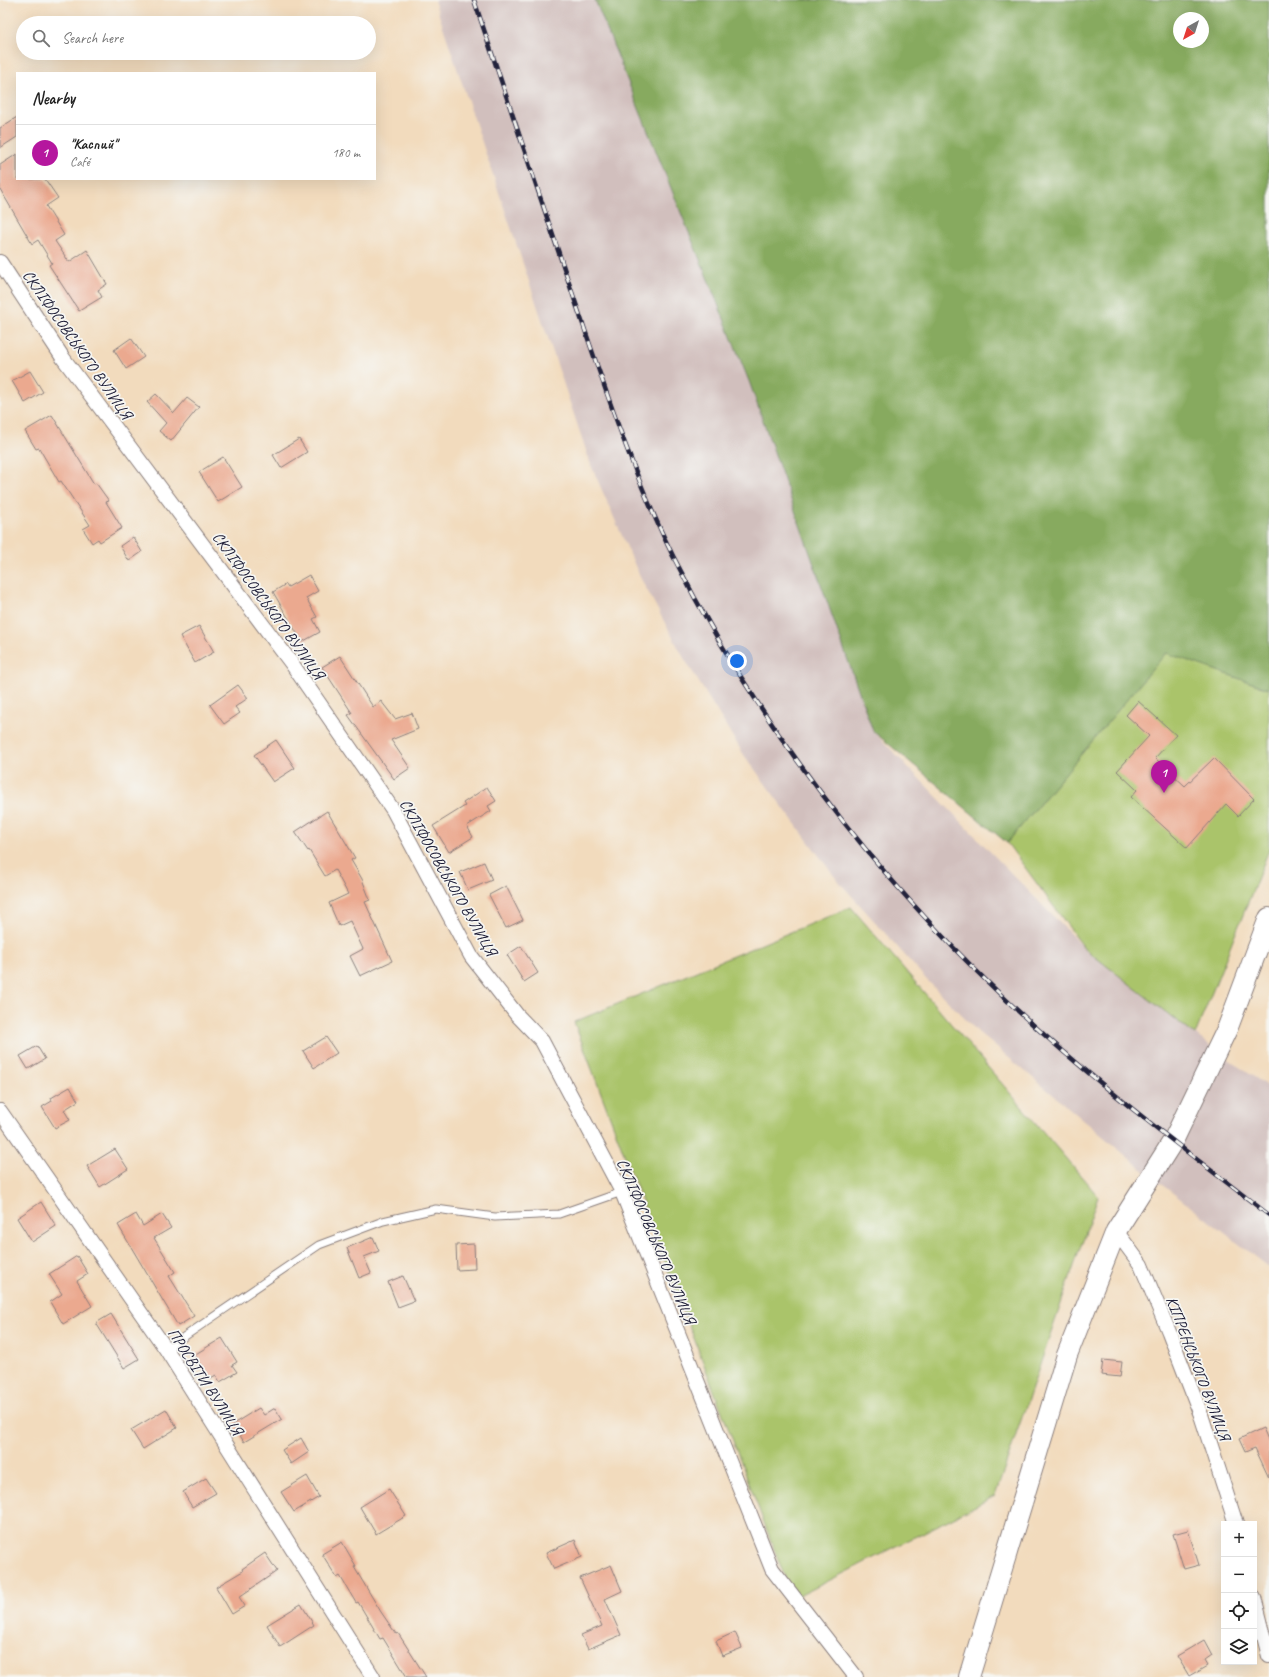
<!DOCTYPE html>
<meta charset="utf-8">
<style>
:root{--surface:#fff;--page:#f2f2f2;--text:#222;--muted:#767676;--line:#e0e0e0;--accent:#b5179e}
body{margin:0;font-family:Caveat,sans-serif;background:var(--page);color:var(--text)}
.controls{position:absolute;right:12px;bottom:12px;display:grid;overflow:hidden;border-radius:0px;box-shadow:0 4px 16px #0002}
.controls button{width:36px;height:36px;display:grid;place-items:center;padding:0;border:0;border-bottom:1px solid var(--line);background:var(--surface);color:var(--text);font:20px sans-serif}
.compass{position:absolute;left:1173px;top:12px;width:36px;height:36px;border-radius:50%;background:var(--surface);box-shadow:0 4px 16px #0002;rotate:219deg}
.you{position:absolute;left:737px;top:661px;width:14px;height:14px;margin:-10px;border:3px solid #fff;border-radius:50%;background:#1a73e8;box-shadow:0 0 0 6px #1a73e833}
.badge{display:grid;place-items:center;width:26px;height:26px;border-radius:50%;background:var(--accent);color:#fff;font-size:13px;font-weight:700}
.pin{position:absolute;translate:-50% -33px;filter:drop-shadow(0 1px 2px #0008)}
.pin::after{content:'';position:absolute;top:21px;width:14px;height:12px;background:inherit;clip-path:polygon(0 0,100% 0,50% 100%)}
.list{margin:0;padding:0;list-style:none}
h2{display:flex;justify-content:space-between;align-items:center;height:52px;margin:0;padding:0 16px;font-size:17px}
h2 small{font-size:13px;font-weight:400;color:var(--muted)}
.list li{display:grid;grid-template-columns:26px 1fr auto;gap:12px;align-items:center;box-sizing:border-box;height:56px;padding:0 16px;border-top:1px solid var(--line)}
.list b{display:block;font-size:15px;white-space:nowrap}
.list p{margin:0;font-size:13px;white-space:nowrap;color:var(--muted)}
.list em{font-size:13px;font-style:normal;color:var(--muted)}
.icon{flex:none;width:22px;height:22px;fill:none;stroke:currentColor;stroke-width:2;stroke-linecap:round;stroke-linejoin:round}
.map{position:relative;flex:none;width:1269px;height:1677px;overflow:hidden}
.search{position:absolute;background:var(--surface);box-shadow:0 4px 16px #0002;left:16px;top:16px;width:360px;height:44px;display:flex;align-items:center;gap:10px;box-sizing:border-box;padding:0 14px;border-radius:22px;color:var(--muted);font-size:15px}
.panel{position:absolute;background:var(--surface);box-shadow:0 4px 16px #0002;left:16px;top:72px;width:360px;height:108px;border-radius:0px}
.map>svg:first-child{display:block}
</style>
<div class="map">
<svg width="1269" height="1677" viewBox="0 0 1269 1677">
<rect width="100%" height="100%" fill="#f6f6f2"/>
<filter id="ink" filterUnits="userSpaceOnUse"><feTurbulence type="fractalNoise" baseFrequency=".025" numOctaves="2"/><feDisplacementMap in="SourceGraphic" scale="8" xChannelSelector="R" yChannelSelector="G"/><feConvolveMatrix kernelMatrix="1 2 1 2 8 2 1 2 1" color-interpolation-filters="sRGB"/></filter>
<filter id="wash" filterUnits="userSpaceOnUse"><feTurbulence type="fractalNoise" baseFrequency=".012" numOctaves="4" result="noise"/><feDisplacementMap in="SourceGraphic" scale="16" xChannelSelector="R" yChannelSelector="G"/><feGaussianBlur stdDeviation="0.9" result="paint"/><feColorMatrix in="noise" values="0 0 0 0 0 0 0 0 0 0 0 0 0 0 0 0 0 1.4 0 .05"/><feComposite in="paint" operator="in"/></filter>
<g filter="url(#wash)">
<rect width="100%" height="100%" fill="#f2dbbd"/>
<path fill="#d1bfbd" d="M434,0H595L749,381L873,731L1085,949L1223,1056L1269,1087V1267L1148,1174L978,1032L925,978L835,877L744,755L684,658L640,577L591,465Z"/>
<path fill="#aac46a" stroke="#667352" d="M1166,652L1269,689V850L1195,1035L1085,949L1007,843Z
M851,907L1098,1196L995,1496L793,1599L574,1022Z"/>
<path fill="#87aa5e" stroke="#54664c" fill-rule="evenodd" d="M595,0H1269V689L1166,653L1007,843L873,731L749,381ZM1179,18H1203V42H1179Z"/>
<g id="blocks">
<path fill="#eba98f" d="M17,117V137L0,148V128Z
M17,154V179H45L58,198L46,206L64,235L55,241L69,262L87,250L107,284L98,290L102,297L79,311L49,265L52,263L38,240L32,244L0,189V165Z
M131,338L144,357L126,369L114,350Z
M30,371L43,392L25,403L12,381Z
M156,394L174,413L187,398L199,407L171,441L159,431L166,423L147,402Z
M52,415L94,484L96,483L109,501L106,502L122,528L100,542L98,539L92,543L83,529L90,525L61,481L59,482L39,448L36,449L25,431Z
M299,439L307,452L281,468L273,455Z
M223,457L242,487L218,502L199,472Z
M133,537L142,552L129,561L120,546Z
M309,575L318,591L306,598L317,617L313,619L320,632L302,642L273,592L286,584L288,587Z
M199,626L214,652L195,663L180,636Z
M340,656L373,707L381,701L395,719L412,713L418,729L391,740L410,768L394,779L348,715L352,713L322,667Z
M238,685L248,698L235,707L240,713L224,724L210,705Z
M1138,701L1176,735L1155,758L1185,786L1214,758L1254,799L1238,816L1226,804L1187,848L1131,797L1137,790L1117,771L1149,736L1126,715Z
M276,740L295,768L273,782L254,755Z
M487,787L496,801L488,806L491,811L467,826L473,837L449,852L433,826L465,806L463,803Z
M327,811L355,858L351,860L362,879L370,900L365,902L392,961L360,976L350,956L363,949L350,921L339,926L329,903L348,894L335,870L325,876L309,850L308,851L295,832Z
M484,862L492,880L468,890L460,872Z
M506,886L523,920L506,928L489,895Z
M521,946L538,973L524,982L507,955Z
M326,1037L337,1053L314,1068L303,1051Z
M37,1046L45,1059L28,1069L20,1056Z
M70,1087L78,1101L64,1110L70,1120L55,1128L42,1107L52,1101L51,1098Z
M115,1149L128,1169L100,1187L87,1166Z
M41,1202L56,1226L32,1242L17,1218Z
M136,1214L143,1226L162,1214L171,1228L154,1238L175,1272L169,1276L194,1316L178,1326L118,1225Z
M373,1237L379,1251L364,1257L371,1273L359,1278L347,1248Z
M474,1244L475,1269L457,1270L456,1245Z
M77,1256L88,1274L77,1281L92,1306L63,1324L50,1302L62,1294L49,1274Z
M403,1276L414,1301L398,1307L388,1282Z
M111,1314L139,1359L124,1368L96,1323Z
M222,1338L237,1362L232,1365L237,1372L220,1382L216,1375L209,1379L194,1355Z
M1103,1360L1122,1362L1120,1377L1101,1375Z
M259,1408L264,1415L275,1408L282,1419L244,1442L233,1424Z
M166,1409L177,1428L143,1449L131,1430Z
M1263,1428L1269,1442V1478L1255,1448L1245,1452L1239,1439Z
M301,1438L309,1452L291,1464L282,1450Z
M307,1476L319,1497L294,1512L281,1492Z
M206,1478L216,1493L192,1507L183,1492Z
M389,1489L406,1516L376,1534L360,1507Z
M1188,1530L1199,1565L1184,1569L1173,1534Z
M575,1540L582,1557L554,1569L546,1553Z
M342,1542L356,1566L354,1567L381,1612L396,1634L398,1633L426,1677H407L383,1638L380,1639L358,1602L356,1603L340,1576L337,1578L322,1554Z
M265,1553L277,1571L239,1597L245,1606L232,1614L216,1587L243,1571L242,1569Z
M611,1565L622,1591L605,1599L621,1635L588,1649L581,1635L602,1626L580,1578Z
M301,1604L314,1625L280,1647L267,1625Z
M735,1632L742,1648L722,1656L716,1641Z
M1204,1640L1212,1655L1205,1660L1208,1665L1189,1676L1177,1656Z"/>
</g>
</g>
<g filter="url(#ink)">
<use href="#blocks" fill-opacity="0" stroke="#8a7e7c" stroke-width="1"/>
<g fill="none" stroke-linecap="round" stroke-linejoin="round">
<defs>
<path id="service" d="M166,1349L319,1245L383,1221L436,1209L495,1217L559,1214L622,1192"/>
<path id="minor" d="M0,262L63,358L292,664L393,810L471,956L517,1015L542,1041L622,1192L772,1569L856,1677
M0,1111L166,1349L373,1677
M1116,1231L1141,1265L1169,1332L1201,1415L1236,1524
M1254,1597L1269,1656"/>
<path id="secondary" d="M969,1677L1067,1355L1116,1231L1173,1141L1228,1027L1269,918"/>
</defs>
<use href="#service" stroke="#8a7e7c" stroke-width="9"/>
<use href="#minor" stroke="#8a7e7c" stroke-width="16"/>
<use href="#secondary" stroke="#8a7e7c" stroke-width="22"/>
<use href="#service" stroke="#fff" stroke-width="7"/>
<use href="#minor" stroke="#fff" stroke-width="14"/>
<use href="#secondary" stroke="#fff" stroke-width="20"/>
<defs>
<path id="rail" d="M474,0C507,99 541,198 574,298C604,385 632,473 673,556C766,742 907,917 1064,1052C1130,1109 1200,1162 1269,1215"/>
</defs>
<use href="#rail" stroke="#22223b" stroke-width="4.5"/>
<use href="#rail" stroke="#f6f6f2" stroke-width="3" stroke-dasharray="9" stroke-linecap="butt"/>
</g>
</g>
<g text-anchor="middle" stroke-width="3.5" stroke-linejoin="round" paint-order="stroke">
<g font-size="16" fill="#22223b" stroke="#f6f6f2">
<text transform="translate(78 344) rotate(55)" y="6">СКЛІФОСОВСЬКОГО ВУЛИЦЯ</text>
<text transform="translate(269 605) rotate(54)" y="6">СКЛІФОСОВСЬКОГО ВУЛИЦЯ</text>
<text transform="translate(449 877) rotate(60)" y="6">СКЛІФОСОВСЬКОГО ВУЛИЦЯ</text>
<text transform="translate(657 1241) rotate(67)" y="6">СКЛІФОСОВСЬКОГО ВУЛИЦЯ</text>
<text transform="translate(1199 1368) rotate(69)" y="6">КІПРЕНСЬКОГО ВУЛИЦЯ</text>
<text transform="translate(206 1381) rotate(57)" y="6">ПРОСВІТИ ВУЛИЦЯ</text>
</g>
</g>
</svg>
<div class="controls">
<button>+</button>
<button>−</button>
<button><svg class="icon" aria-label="locate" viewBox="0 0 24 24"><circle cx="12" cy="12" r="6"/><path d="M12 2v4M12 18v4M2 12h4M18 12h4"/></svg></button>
<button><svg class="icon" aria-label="layers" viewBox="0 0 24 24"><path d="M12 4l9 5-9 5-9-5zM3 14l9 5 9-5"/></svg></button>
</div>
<svg class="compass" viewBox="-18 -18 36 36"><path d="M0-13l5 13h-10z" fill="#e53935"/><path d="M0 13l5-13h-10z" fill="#767676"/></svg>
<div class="you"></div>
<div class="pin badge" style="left:1164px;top:793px">1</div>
<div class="search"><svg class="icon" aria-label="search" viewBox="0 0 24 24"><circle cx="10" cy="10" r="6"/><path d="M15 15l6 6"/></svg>Search here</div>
<section class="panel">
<h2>Nearby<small></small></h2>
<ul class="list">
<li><span class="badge">1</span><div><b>&quot;Каспий&quot;</b><p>Café</p></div><em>180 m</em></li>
</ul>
</section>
</div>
